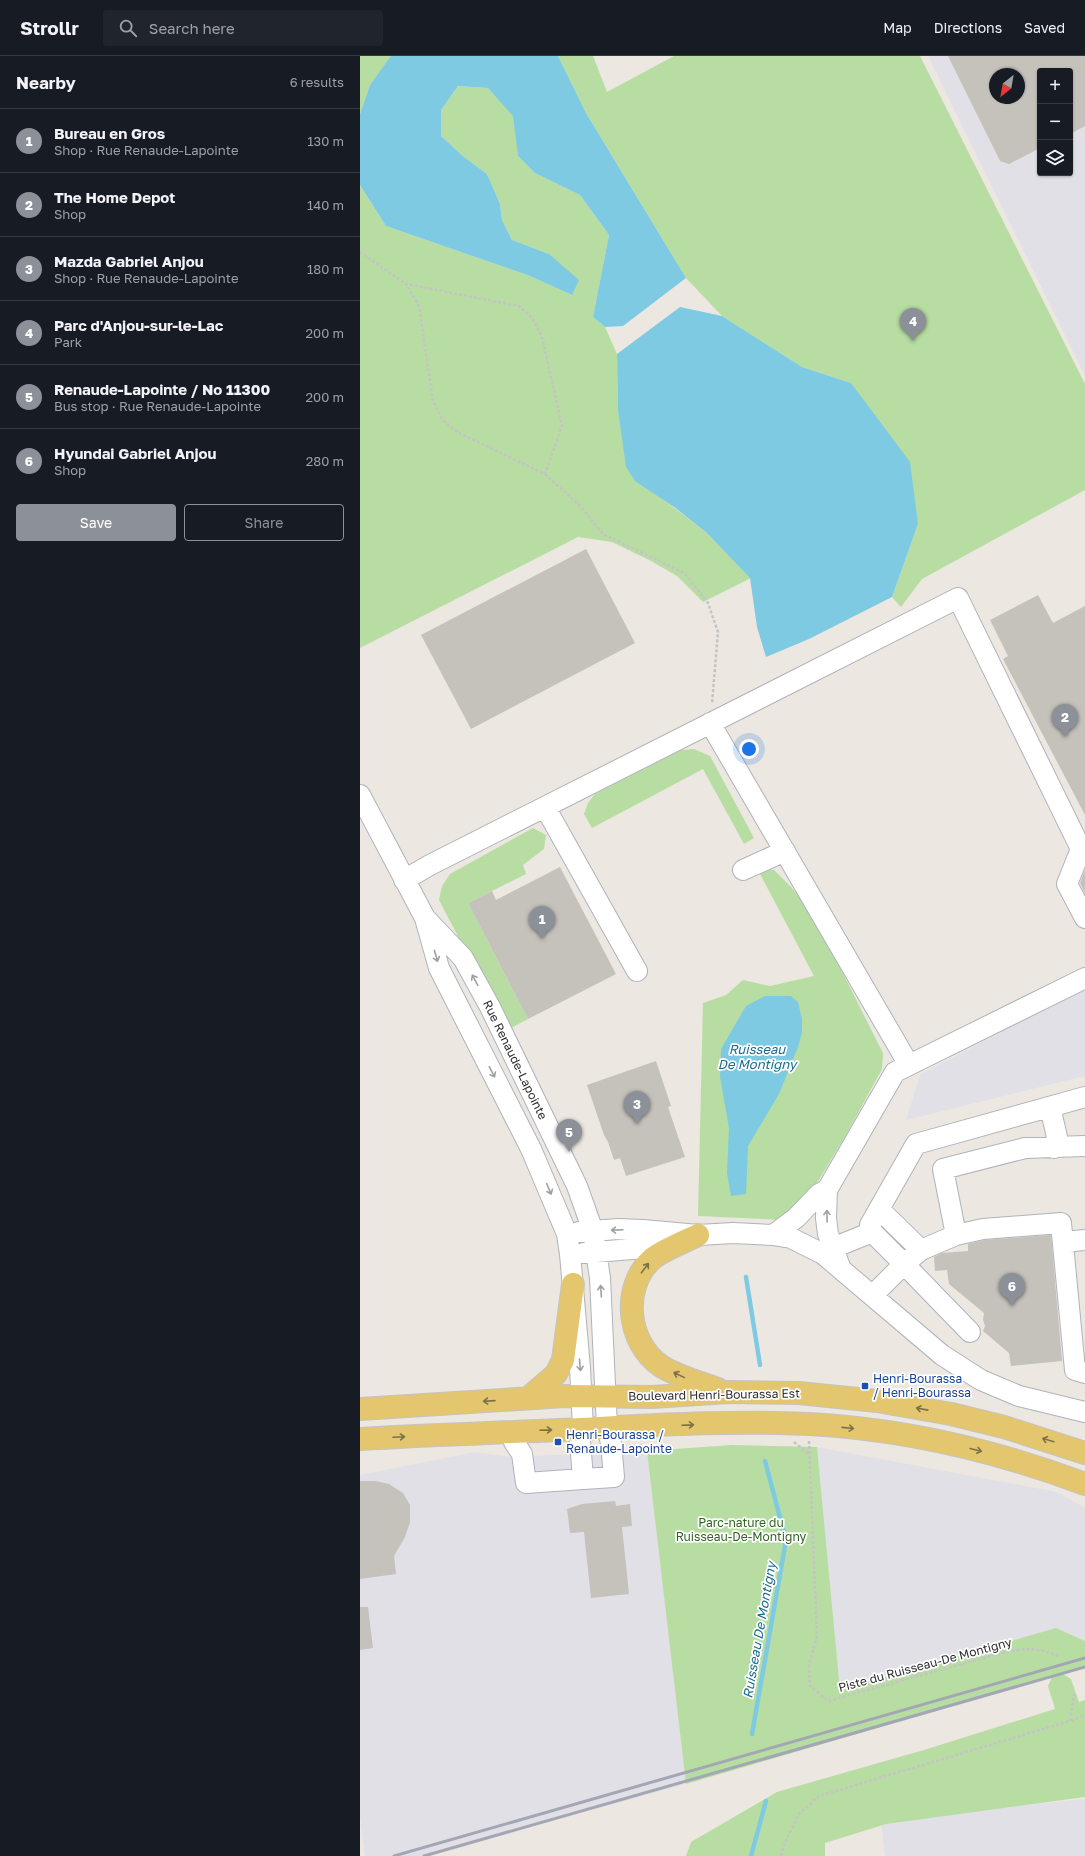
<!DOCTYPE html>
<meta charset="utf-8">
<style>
:root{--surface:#171b24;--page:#20242c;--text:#f1f3f6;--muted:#9ea1a6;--line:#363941;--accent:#8c9099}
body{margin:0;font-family:"Golos Text",sans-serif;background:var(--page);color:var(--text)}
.controls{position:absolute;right:12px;top:12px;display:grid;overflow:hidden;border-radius:4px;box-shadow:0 1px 3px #0004}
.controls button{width:36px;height:36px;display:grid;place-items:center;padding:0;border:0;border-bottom:1px solid var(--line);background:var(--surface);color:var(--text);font:20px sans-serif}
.compass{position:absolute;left:629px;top:12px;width:36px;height:36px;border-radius:50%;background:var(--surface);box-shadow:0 1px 3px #0004;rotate:211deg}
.you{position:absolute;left:389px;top:693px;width:14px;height:14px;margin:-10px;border:3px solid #fff;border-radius:50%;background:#1a73e8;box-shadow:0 0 0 6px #1a73e833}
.badge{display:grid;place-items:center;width:26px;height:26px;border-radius:50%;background:var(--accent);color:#fff;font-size:13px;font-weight:700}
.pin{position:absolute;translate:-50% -33px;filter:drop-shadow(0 1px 2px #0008)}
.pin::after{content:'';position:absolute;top:21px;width:14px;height:12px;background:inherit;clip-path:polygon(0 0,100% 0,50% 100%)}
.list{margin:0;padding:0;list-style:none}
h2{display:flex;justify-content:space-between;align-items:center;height:52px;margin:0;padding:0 16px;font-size:17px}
h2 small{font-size:13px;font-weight:400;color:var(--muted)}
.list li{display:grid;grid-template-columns:26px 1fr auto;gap:12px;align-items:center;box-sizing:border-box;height:64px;padding:0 16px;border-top:1px solid var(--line)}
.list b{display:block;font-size:15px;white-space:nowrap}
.list p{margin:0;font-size:13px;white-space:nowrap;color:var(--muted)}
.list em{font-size:13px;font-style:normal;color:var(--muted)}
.actions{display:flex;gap:8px;padding:12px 16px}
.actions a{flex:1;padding:9px 0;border:1px solid var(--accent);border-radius:4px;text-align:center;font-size:14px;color:var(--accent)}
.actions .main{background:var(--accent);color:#fff}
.icon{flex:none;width:22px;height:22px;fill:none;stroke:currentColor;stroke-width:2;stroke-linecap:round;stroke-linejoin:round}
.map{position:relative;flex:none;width:725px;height:1800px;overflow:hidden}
header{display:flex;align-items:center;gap:24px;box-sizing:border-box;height:56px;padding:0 20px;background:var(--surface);border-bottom:1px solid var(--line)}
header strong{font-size:19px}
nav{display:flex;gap:22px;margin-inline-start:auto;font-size:14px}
.search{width:280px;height:36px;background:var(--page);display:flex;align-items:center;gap:10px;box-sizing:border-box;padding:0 14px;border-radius:4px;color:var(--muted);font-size:15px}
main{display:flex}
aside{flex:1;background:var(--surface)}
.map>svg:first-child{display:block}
</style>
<header>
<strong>Strollr</strong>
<div class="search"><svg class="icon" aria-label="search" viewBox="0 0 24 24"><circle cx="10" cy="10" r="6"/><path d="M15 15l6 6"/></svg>Search here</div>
<nav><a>Map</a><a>Directions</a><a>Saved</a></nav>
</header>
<main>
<aside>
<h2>Nearby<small>6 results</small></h2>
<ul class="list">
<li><span class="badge">1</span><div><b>Bureau en Gros</b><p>Shop · Rue Renaude-Lapointe</p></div><em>130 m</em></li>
<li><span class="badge">2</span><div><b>The Home Depot</b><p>Shop</p></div><em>140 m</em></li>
<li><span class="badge">3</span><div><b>Mazda Gabriel Anjou</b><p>Shop · Rue Renaude-Lapointe</p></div><em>180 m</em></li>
<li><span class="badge">4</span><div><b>Parc d'Anjou-sur-le-Lac</b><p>Park</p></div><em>200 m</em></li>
<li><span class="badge">5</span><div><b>Renaude-Lapointe / No 11300</b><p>Bus stop · Rue Renaude-Lapointe</p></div><em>200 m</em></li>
<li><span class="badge">6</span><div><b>Hyundai Gabriel Anjou</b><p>Shop</p></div><em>280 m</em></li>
</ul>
<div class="actions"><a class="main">Save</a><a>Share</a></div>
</aside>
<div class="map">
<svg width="725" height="1800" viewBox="0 0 725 1800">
<rect width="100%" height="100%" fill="#ece7e0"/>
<path fill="#e1e0e6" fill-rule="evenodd" d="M568,0H725V320ZM680,15H710V117H680ZM635,18H659V42H635Z
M725,932V1020L546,1064L560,1019Z
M457,1391L697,1436L725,1452V1585L696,1572L480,1634Z
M287,1395L326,1728L65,1800H5L0,1761V1419L115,1396L150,1401Z
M725,1743V1800H525L521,1764Z"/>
<path fill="#b7dda2" d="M0,0H33L10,29L0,58Z
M198,0H233L247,36L314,0H560L725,328V434L562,523L541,551L532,541L558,468L491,327L442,311L362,260L326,222L226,57Z
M98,30L128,32L154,60L158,100L175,117L220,139L249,179L233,261L245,271L257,298L258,354L296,438L347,477L391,522L343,546L317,520L291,505L252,486L218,481L0,592V129L26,170L170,220L212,239L189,198L152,184L142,164L140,148L127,118L104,101L81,80V54Z
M334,693L350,700L394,782L384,788L343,713L232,772L224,758L228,747L235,738L321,694Z
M173,772L186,779L184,793L163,809L166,818L108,847L168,963L147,974L79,844L82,830L90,818Z
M406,813L414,814L431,831L451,854L523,997L522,1013L486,1079L443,1150L423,1164L338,1160L343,947L366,939L383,924L410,930L454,920L399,816Z
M372,1389L457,1391L480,1634L696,1572L725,1585V1611L703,1618L711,1623L719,1646L725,1644V1741L526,1768L465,1787V1800H326L331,1786L417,1736L564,1694L695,1653L688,1630L692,1621L326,1728L287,1395Z"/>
<path fill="#7ecae3" d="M31,0H198L226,57L326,222L263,270L245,271L233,261L249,179L220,139L175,117L158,100L153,60L128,32L98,30L81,54V80L104,101L127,118L140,148L142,164L152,184L189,198L219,224L212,239L170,220L26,170L0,129V58L10,29Z
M320,251L362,260L442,311L491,327L550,406L558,468L532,541L449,583L406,601L397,571L390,522L347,477L314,451L275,425L266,411L258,354L257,298Z
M405,940H431L438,946L442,963V976L438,991L419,1038L388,1090L386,1138L371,1140L367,1117L369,1072L360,1021L361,993L386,950Z"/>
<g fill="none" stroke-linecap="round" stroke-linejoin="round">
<path stroke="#7ecae3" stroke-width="4.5" d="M386,1221L400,1309
M392,1678L426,1484L405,1405
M391,1800L406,1745"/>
</g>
<path fill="#c5c1bb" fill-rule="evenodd" d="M588,0H725V70L710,78V15H680V92L649,108L640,105ZM635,18H659V42H635Z
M226,493L275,587L111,673L61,579Z
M678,539L693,567L725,550V759L643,603L648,600L630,564Z
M200,811L256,918L168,963L108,847L132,835L136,844Z
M725,814V837L720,827Z
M296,1005L311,1050L308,1051L325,1101L266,1120L260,1102L254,1104L248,1086L244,1079L227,1029Z
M691,1179L702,1305L651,1310L649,1297L623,1275L625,1270L623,1264L624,1257L589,1228L587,1214L575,1215L574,1201L582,1197L608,1195V1188L625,1184Z
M0,1425H15L29,1428L43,1437L50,1449V1466L45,1481L34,1500L36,1518L0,1523Z
M255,1445L256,1450L270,1448L272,1470L262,1471L269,1538L231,1542L224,1476L210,1477L207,1453L222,1448Z
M0,1551H8L13,1592L0,1594Z"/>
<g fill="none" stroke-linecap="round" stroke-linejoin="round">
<defs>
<path id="minor" d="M350,667L549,1009
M0,739L65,862L103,902L130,951L217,1130L233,1175L240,1222L247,1371L251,1387L254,1421L223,1423L220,1384L223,1372L220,1312L210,1198L207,1178L171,1093L79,912L65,862
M185,751L277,915
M383,814L425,795
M44,824L70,809L598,542L721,793L707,828L725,862
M690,1051L697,1081L694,1092
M519,1153L561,1194
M219,1176L258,1173L283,1174L338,1179L373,1177L413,1179L431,1182L463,1198L582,1299L621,1324L659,1340L725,1356
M413,1179L436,1162L459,1138L467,1134
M596,1179L623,1173L701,1167L715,1314L725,1317
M703,1186L725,1184
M473,1192L512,1176
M224,1197L284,1192L317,1184
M480,1211L468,1178L466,1162L467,1134L535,1016L725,922
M513,1239L544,1208L512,1176L510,1169L556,1088L725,1041
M610,1276L544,1208L561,1194L596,1179L583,1113L665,1092L725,1090
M152,1376L154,1386L162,1398L166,1427L223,1423"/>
<path id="major" d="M338,1179C326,1185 301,1195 292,1203C261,1231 267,1287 301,1310C318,1321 339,1326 358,1333
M168,1342L196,1318L203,1304L213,1228
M0,1353L205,1340L292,1341L369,1336L439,1337L517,1345L591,1358L644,1371L725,1397
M0,1383C66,1379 132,1377 199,1374C282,1370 366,1364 449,1368C543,1373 637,1395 725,1428"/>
</defs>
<use href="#minor" stroke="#b0b2bb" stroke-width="22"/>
<use href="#major" stroke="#c4c4c4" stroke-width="24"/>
<path stroke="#c4c4c4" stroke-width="2.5" stroke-dasharray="3 2" stroke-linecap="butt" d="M0,196L46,228L159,250L173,263L182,281L202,370L185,418L97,376L82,363L73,345L59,250L46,228
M185,418L221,451L243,478L324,517L348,547L358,576L352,648
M449,1385L457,1580L449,1609L450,1630L468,1645L649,1595C670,1592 680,1592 699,1601
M434,1386L450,1399
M269,1390L283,1389
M711,1665L725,1659
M421,1800L426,1784L439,1758L459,1740L710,1665L714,1638"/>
<use href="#minor" stroke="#fff" stroke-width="20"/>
<use href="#major" stroke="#e3c66e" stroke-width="22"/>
<path stroke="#a3a6b4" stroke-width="3" d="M34,1800L725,1602
M64,1800L725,1611"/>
</g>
<defs><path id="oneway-shaft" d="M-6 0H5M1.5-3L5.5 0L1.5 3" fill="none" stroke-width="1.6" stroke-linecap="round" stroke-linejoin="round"/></defs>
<g stroke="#a0a0a0">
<use href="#oneway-shaft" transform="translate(76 900) rotate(74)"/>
<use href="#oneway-shaft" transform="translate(115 924) rotate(-118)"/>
<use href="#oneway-shaft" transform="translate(132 1016) rotate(63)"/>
<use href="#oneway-shaft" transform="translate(189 1133) rotate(67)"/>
<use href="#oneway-shaft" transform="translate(467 1160) rotate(-91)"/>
<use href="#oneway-shaft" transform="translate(257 1174) rotate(178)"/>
<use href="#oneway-shaft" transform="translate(241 1235) rotate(-94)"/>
<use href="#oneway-shaft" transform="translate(220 1309) rotate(85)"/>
</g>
<g stroke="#7e714a">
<use href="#oneway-shaft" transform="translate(285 1212) rotate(-53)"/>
<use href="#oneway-shaft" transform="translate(319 1319) rotate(-154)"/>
<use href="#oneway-shaft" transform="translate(129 1345) rotate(176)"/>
<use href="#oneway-shaft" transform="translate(562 1353) rotate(-169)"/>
<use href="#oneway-shaft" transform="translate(328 1369) rotate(-2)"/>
<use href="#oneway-shaft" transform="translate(488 1372) rotate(6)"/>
<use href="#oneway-shaft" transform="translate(186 1374) rotate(-2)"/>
<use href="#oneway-shaft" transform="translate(39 1381) rotate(-3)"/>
<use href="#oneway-shaft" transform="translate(688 1384) rotate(-163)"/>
<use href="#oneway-shaft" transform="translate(616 1394) rotate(14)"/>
</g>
<g fill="#1a4fb4" stroke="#fff" stroke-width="1.5">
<rect x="501" y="1326" width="8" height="8" rx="2"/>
<rect x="194" y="1382" width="8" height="8" rx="2"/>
</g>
<g text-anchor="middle" stroke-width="3.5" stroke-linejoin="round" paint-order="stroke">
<g font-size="12" fill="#2c2c2c" stroke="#fff">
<text transform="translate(155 1004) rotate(64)" y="4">Rue Renaude-Lapointe</text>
<text transform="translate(354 1339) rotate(-1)" y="4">Boulevard Henri-Bourassa Est</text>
<text transform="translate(565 1609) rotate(-15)" y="4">Piste du Ruisseau-De Montigny</text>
</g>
<g font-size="12" fill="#164399" stroke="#fff" text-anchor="start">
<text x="513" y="1327">Henri-Bourassa<tspan x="513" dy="14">/ Henri-Bourassa</tspan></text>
<text x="206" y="1383">Henri-Bourassa /<tspan x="206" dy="14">Renaude-Lapointe</tspan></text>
</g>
<g font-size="12" fill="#316322" stroke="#fff">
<text x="381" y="1471">Parc-nature du<tspan x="381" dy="14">Ruisseau-De-Montigny</tspan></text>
</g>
<g font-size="13" font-style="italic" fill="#1b6b91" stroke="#fff">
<text x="397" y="998">Ruisseau<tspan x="397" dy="15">De Montigny</tspan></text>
<text transform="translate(399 1574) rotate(-80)" y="5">Ruisseau De Montigny</text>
</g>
</g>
</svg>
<div class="controls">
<button>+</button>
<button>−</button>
<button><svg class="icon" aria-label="layers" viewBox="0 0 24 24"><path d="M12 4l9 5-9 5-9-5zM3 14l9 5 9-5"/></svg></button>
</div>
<svg class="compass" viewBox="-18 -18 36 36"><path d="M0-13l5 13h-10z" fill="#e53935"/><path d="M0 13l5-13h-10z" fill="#9ea1a6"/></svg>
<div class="you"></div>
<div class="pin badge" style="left:182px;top:883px">1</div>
<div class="pin badge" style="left:705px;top:681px">2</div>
<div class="pin badge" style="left:277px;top:1068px">3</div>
<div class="pin badge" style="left:553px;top:285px">4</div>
<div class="pin badge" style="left:209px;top:1096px">5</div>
<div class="pin badge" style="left:652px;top:1250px">6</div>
</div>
</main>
